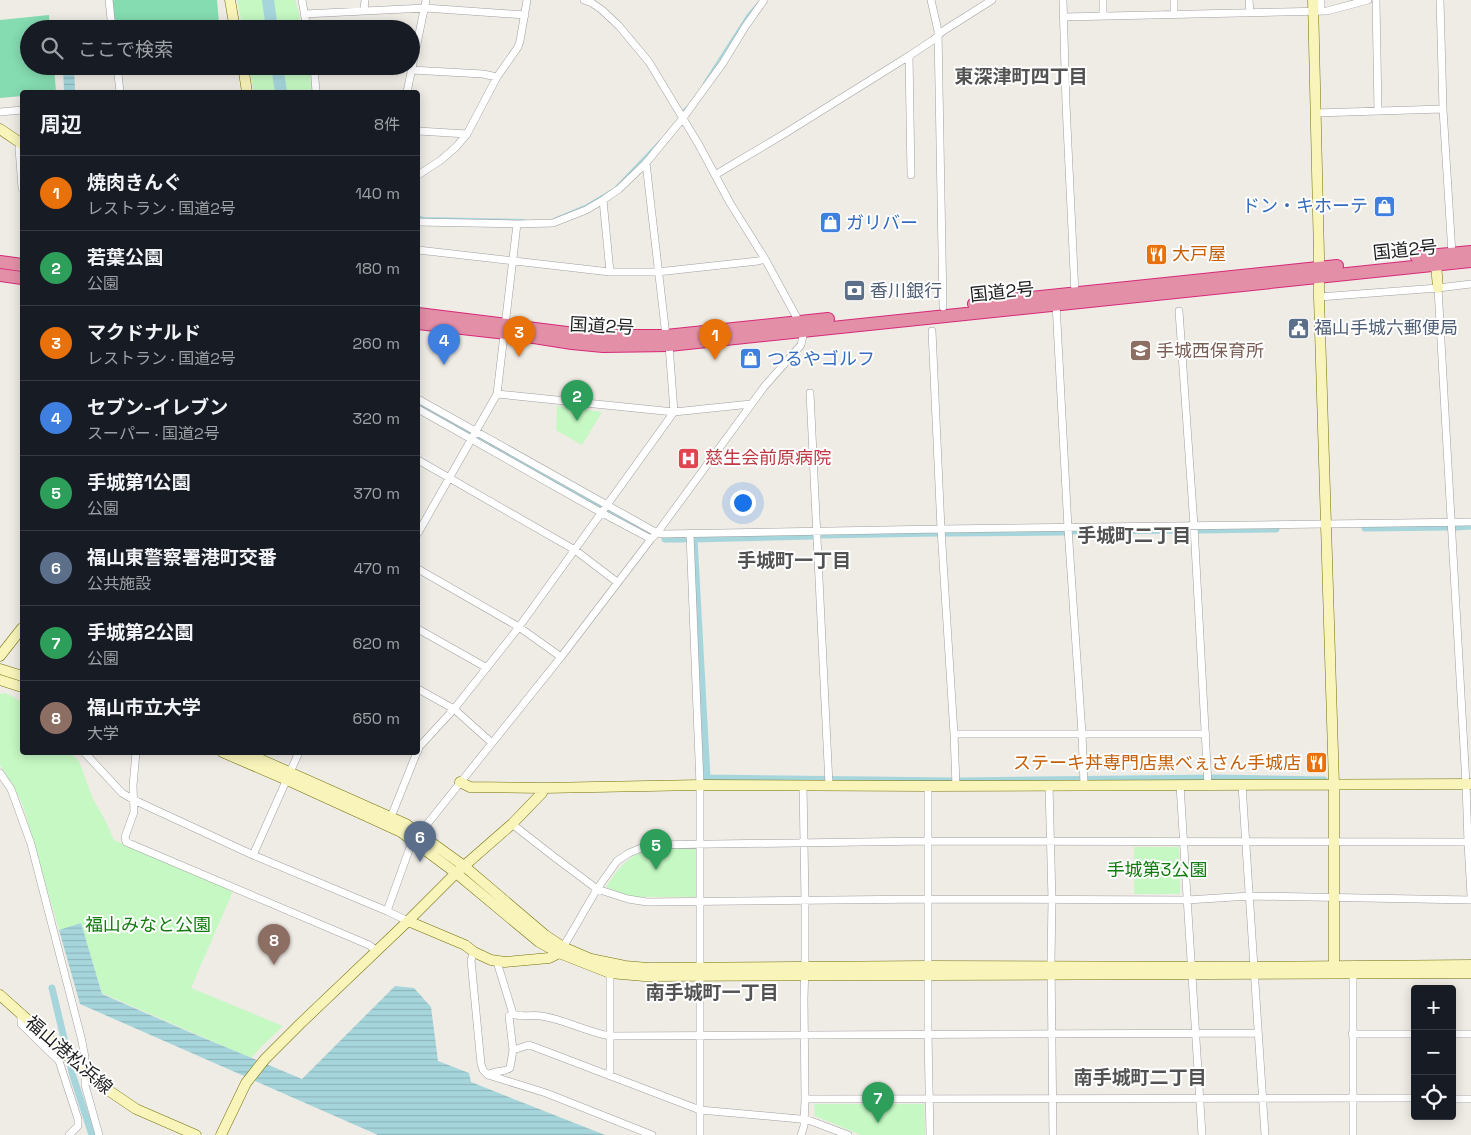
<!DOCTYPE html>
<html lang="ja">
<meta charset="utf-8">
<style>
:root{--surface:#171b24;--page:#242831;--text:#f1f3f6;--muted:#9ea1a6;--line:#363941;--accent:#df8893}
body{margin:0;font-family:"Space Grotesk","Noto Sans JP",sans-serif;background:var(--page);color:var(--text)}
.controls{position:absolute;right:15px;bottom:15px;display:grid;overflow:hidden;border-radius:5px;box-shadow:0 2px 12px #0003}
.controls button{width:45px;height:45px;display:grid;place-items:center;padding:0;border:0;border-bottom:1px solid var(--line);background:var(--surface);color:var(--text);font:25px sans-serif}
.you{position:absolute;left:742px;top:502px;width:18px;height:18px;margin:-12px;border:4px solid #fff;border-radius:50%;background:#1a73e8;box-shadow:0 0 0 8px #1a73e833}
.badge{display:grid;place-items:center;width:32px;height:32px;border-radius:50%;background:var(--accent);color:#fff;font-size:16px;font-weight:700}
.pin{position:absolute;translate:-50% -41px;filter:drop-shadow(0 1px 2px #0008)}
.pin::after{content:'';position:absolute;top:26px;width:18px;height:15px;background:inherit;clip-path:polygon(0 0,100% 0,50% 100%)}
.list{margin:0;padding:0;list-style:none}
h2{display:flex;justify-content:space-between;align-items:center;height:65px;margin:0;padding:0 20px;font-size:21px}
h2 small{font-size:16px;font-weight:400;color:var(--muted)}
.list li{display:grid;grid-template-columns:32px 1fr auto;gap:15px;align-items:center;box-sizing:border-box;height:75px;padding:0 20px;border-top:1px solid var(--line)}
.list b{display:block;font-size:19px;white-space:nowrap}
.list p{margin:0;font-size:16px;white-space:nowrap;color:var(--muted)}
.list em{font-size:16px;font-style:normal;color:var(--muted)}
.icon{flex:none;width:28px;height:28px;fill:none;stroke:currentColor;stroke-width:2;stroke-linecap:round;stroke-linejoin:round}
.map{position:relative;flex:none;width:1471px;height:1135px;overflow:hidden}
.search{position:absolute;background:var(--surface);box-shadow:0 2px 12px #0003;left:20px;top:20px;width:400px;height:55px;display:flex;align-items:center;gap:12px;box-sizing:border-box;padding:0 18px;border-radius:28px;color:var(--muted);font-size:19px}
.panel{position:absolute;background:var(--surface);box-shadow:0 2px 12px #0003;left:20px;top:90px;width:400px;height:665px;border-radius:5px}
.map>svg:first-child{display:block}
</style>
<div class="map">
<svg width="1471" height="1135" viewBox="0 0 1471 1135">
<defs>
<pattern id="water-rules" width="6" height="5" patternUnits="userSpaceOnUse" patternTransform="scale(1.25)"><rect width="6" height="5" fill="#a6d6dc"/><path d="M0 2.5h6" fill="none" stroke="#8eb7bc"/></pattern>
</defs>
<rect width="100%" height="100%" fill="#efebe5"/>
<path fill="#c5f8c3" d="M237,0H295L299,13L301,29H243Z
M249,66H309L312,92H254Z
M557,406L602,412L582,445L556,430Z
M6,693L22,702V752L70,753L79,761L93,799L106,822L114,840L233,891L191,988L283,1026L259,1049L251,1058L102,993L81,924L59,930L24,809L19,797L0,765V694Z
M1134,847H1179L1180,894H1134Z
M675,848L696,849V897H636L618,893L606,887C627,855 636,850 675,848Z
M814,1104H924L925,1135H861L815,1116Z"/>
<path fill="#85dcb1" d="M112,0H217L219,23L153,29H115Z
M49,15L50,29H29V66H54L56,92H22V96L0,98V20Z"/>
<path fill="url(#water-rules)" d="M63,66H74L75,90L64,91Z
M81,923L102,994L187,1031L302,1079L395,986L414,988L431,1007L438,1061L469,1073L471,1082L605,1135H378L80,1004L59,930Z"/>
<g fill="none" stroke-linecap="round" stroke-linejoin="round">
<path stroke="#a6d6dc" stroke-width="2" d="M704,83L747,16L759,2
M683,111L687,107
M418,216L423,218L524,220
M554,219L585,206L615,188L661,140"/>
<path stroke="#a6d6dc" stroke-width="7" d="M418,404L612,513L647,531
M1456,527L1471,526
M1365,528L1449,527
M1197,530L1276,529
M1070,531L1192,530
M944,533L1064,532
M819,535L938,533
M813,536L694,539L707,778L953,781
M665,539H684
M960,781L1216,778L1324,780
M52,988L73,1076L92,1135"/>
<path stroke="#a6d6dc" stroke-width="12" d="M268,0L272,29
M277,66L281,92"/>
<defs>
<path id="street" d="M109,0L112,29
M302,0L307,29
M931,0L938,31L943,307
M1063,0L1066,104L1075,294
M1103,0V16
M1174,0V14
M1249,0L1250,12
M1321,0V11
M1376,0L1378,111
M1440,0L1443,109L1452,254
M364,10L365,0
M304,14L425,8L525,15
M1064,17L1327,11L1368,0
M909,56L911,175
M117,66L120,92
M314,66L316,92
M411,70L483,74L497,77
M407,92L426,0
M0,112L22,110
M1316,113L1443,109
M418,131L467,134
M20,143L19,148L22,188
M646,163L666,336
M418,175L441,160L456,147L467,134L497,77L518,47L520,41L527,0
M715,175L784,134L909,56L933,40L943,31L992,0
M603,200L610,272
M418,222L517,224L553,223L586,210L603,200L619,189L646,163L683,118L723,63L745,27L764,0
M418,250L610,272H657L758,261L765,259
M1438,288L1466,784L1468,842L1471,896
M1319,297L1438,288L1471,284
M1056,304L1068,528L1082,734L1084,784
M1179,311L1194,526L1208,785
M932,331L941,529L954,734L956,786
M810,393L829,785
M497,394L674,412L751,404
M418,399L657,533L664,534L941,529L1471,522
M418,409L602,513L651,539
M418,460L575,550L617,582
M418,533L497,394L517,224
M690,534L700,785V1135
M418,569L519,627L561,657
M418,629L487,668
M418,689L454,709L492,743
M954,734H1206
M418,751L419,747L454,709L519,627L674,412L669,345
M84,752L122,793L134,800L253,855L387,911
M136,752L133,786L134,812L125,837L126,842L369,945L377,951
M0,773L11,789L31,844L81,1037L85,1057V1085L99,1135
M1049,785L1052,900L1051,961L1053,1135
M1180,785L1202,1135
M1242,785L1265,1135
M928,786V1035L930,1135
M391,817L417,752
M512,824L553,856L597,889L628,899L647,902L928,899L1187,900L1250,896L1471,900
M420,833L561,657L651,539L657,533L764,387L801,345L804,331L765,259L730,203L699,145L649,62L619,26L602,10L592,3L584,0
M253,855L299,752
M408,921L387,911L409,850L415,841
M561,951L597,889L617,861L629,853L649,845L928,841L1468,842
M474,952L471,960L481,1064L483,1070L488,1075L546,1093L652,1135
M1353,974V1135
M21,1014V1024L59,1061L78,1119V1126L69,1135
M513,1014C521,1018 532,1014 541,1016C564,1019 586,1032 610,1036L1258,1033
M1352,1034H1415
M1452,1034H1471
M513,1050L529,1045L532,1046L700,1110L800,1119L811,1121L848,1135
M488,1075C494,1070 503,1073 510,1068L513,1050L509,1016L513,1014L497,962
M610,1076V973
M805,1099L1415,1098
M1452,1099H1471
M801,1135L804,1126L805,1099L804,999L805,962V900L803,785"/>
<path id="secondary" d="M230,0L235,29
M1313,0L1319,255V297L1334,785V971
M243,66L247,92
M0,129L22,144
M1436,264L1438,288
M0,656L22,628
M0,669L22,676
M0,680L22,687
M222,752L287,780L401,832L456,873L539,942L559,953L610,973L644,976L1471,973
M244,752L406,824L464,866L545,935L563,947L591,959L625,966L648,968L928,966L1254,967L1471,965
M460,782L470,787L543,788L700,785L928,786L1471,784
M408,921L465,945L474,952L491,960L505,962L549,958L559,953
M0,995L99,1084L136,1109L196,1135
M221,1135L246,1083L265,1059L300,1024L408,921L456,873L512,824L542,793L543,788"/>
<path id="highway" d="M1417,257L1471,252
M0,262L22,265
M0,275L22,278
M974,304L1337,266
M418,314L507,325
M418,323L515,334L572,343L603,346L669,345L1471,261
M527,328L575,334L607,336H666L828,319"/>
</defs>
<use href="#street" stroke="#a0a0a0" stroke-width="8"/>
<use href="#secondary" stroke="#737308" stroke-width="11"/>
<use href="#highway" stroke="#d62978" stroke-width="14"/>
<use href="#street" stroke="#fff" stroke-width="7"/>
<use href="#secondary" stroke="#f8f4ba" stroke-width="10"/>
<use href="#highway" stroke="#e48fa8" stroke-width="12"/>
</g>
<defs>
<symbol id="shop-square" viewBox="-11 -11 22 22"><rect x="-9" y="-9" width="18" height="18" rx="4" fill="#3f7fe0" stroke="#fff"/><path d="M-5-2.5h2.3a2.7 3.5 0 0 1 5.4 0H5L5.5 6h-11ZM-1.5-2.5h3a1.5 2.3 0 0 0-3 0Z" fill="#fff"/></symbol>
<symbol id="restaurant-square" viewBox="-11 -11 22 22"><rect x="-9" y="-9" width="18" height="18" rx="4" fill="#e8710a" stroke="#fff"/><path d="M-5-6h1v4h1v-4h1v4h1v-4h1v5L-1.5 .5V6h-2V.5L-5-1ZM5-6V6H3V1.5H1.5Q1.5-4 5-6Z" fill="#fff"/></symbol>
<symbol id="bank-square" viewBox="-11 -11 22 22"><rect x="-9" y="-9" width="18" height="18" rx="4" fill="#5c6f8a" stroke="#fff"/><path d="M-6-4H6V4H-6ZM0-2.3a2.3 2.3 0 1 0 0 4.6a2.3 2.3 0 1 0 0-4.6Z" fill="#fff"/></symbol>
<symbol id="civic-square" viewBox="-11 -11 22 22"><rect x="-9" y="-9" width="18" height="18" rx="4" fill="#5c6f8a" stroke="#fff"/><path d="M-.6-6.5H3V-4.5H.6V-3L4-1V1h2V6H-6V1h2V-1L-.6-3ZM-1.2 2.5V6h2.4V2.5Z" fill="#fff"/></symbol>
<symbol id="school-square" viewBox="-11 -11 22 22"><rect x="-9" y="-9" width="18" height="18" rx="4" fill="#8d6e63" stroke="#fff"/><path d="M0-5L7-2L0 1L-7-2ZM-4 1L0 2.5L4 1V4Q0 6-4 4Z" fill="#fff"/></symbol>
<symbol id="hospital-square" viewBox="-11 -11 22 22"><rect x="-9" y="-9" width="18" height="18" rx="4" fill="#e0444e" stroke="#fff"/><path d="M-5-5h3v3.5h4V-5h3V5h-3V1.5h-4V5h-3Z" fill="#fff"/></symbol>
</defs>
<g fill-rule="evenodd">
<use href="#shop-square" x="1372" y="194" width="25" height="25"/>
<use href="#shop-square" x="818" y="210" width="25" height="25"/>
<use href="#restaurant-square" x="1144" y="242" width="25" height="25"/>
<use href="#bank-square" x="842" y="278" width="25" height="25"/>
<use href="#civic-square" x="1286" y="316" width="25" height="25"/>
<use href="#school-square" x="1128" y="338" width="25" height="25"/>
<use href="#shop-square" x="738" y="346" width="25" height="25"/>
<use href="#hospital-square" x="676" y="446" width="25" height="25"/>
<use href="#restaurant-square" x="1304" y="750" width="25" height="25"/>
</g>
<g text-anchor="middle" stroke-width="4" stroke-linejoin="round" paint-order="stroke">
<g font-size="18" fill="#366cbe" stroke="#fff" text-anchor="start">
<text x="1368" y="212" text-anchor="end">ドン・キホーテ</text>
<text x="846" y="229">ガリバー</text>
<text x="767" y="365">つるやゴルフ</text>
</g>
<g font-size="18" fill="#1f1f1f" stroke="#fff">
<text transform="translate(1405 250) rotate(-6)" y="6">国道2号</text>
<text transform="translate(1002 292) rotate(-6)" y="6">国道2号</text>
<text transform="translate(602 326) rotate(3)" y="6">国道2号</text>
<text transform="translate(69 1055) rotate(41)" y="6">福山港松浜線</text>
</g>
<g font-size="18" fill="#c56008" stroke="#fff" text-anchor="start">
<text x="1172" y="260">大戸屋</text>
<text x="1301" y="769" text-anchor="end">ステーキ丼専門店黒べぇさん手城店</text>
</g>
<g font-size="18" fill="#4e5e75" stroke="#fff" text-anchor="start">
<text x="870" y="297">香川銀行</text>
<text x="1314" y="334">福山手城六郵便局</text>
</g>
<g font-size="18" fill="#785e54" stroke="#fff" text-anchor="start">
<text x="1156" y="357">手城西保育所</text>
</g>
<g font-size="18" fill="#be3a42" stroke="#fff" text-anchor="start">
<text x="705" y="464">慈生会前原病院</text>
</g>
<g font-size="18" fill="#117b0e" stroke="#fff">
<text x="1157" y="876">手城第3公園</text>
<text x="148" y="931">福山みなと公園</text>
</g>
<g font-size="19" font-weight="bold" fill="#525252" stroke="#fff">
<text x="1021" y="83">東深津町四丁目</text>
<text x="1134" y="542">手城町二丁目</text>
<text x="794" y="567">手城町一丁目</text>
<text x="712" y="999">南手城町一丁目</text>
<text x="1140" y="1084">南手城町二丁目</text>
</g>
</g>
</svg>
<div class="controls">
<button>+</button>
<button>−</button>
<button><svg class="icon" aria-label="locate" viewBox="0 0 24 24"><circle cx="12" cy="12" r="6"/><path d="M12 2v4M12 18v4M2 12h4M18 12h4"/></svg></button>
</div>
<div class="you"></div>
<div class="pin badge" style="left:715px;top:360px;background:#e8710a">1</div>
<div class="pin badge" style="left:577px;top:421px;background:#2e9e5b">2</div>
<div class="pin badge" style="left:519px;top:357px;background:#e8710a">3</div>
<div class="pin badge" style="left:444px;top:365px;background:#3f7fe0">4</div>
<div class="pin badge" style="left:656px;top:870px;background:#2e9e5b">5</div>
<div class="pin badge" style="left:420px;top:862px;background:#5c6f8a">6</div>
<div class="pin badge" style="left:878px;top:1123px;background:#2e9e5b">7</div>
<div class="pin badge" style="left:274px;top:965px;background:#8d6e63">8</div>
<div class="search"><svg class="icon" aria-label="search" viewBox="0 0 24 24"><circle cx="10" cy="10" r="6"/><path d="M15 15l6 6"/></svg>ここで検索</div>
<section class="panel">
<h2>周辺<small>8件</small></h2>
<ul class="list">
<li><span class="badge" style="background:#e8710a">1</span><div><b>焼肉きんぐ</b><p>レストラン · 国道2号</p></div><em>140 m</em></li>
<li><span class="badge" style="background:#2e9e5b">2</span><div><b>若葉公園</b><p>公園</p></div><em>180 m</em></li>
<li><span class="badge" style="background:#e8710a">3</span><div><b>マクドナルド</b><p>レストラン · 国道2号</p></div><em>260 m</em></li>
<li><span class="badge" style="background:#3f7fe0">4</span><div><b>セブン-イレブン</b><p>スーパー · 国道2号</p></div><em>320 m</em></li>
<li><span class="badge" style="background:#2e9e5b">5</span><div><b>手城第1公園</b><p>公園</p></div><em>370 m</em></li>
<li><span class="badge" style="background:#5c6f8a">6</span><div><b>福山東警察署港町交番</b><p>公共施設</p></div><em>470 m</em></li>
<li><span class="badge" style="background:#2e9e5b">7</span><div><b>手城第2公園</b><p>公園</p></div><em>620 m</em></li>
<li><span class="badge" style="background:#8d6e63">8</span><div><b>福山市立大学</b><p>大学</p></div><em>650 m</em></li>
</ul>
</section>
</div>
